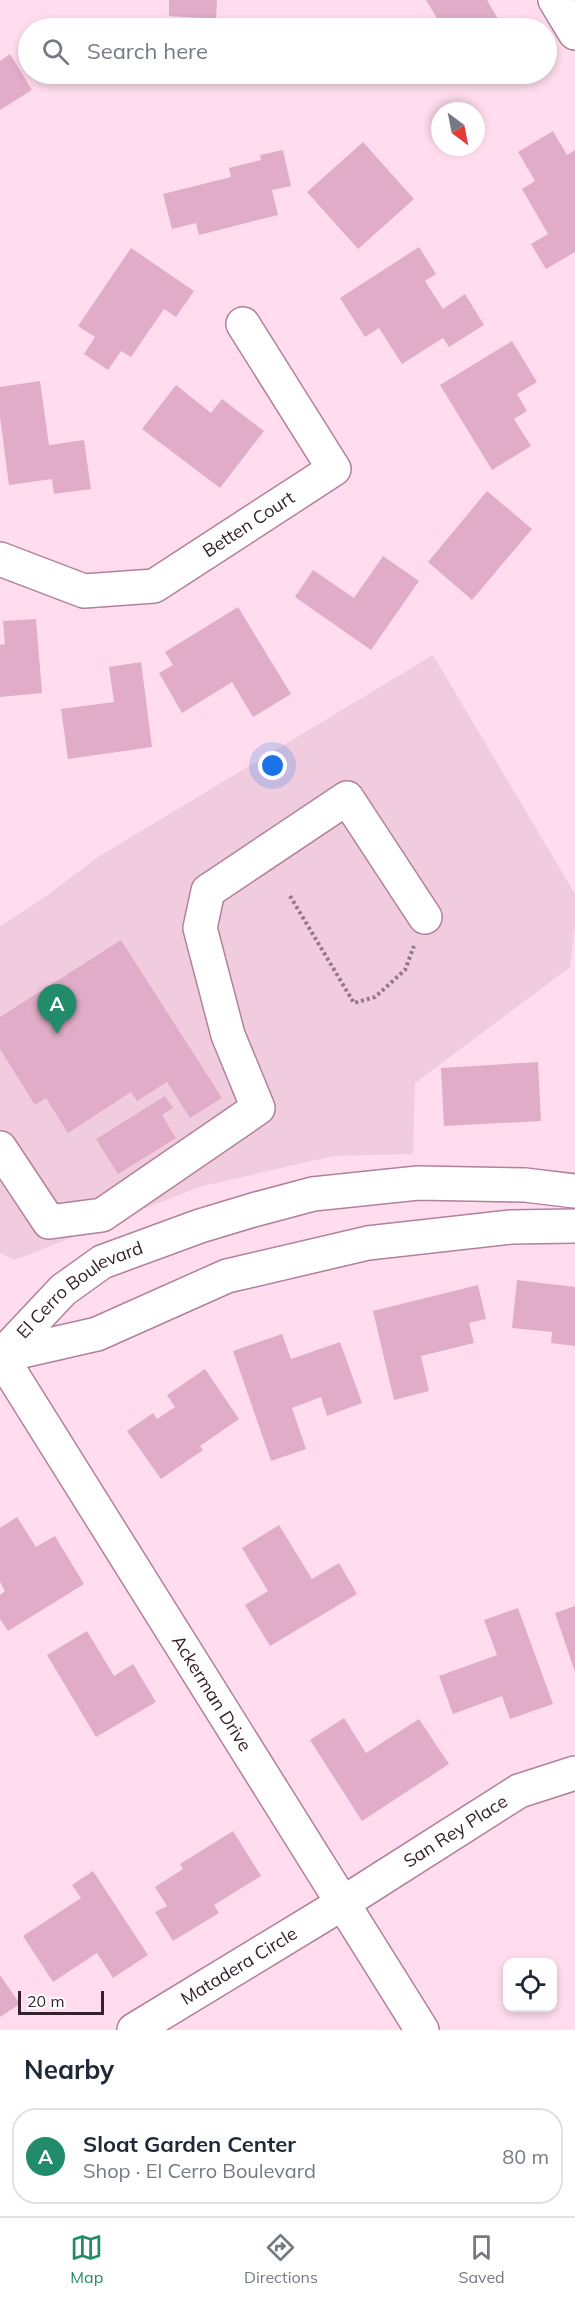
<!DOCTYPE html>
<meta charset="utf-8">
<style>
:root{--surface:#fff;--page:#f2f2f3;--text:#1f2937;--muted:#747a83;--line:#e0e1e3;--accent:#228c6a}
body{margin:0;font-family:Mulish,sans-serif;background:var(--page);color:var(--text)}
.controls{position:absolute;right:18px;bottom:18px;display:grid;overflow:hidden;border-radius:12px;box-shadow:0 3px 9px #0003}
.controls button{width:54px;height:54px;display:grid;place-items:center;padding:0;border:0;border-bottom:2px solid var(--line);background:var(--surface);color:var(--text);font:30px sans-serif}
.compass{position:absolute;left:431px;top:102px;width:54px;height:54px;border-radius:50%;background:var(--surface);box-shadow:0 3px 9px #0003;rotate:148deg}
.scale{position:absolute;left:18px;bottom:15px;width:86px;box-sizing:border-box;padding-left:6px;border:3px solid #35212c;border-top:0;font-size:16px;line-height:21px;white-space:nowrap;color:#35212c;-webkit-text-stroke:4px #fff;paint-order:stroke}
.you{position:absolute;left:273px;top:766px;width:21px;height:21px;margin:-15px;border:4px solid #fff;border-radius:50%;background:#1a73e8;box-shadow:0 0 0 9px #1a73e833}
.badge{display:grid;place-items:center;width:39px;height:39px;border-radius:50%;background:var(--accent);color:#fff;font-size:20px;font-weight:700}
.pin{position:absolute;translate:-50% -50px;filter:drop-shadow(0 2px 3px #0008)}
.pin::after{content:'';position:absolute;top:32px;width:21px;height:18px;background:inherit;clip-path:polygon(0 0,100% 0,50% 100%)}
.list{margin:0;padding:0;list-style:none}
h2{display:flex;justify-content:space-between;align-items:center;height:78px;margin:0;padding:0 24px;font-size:26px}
h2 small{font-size:20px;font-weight:400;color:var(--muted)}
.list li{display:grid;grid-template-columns:39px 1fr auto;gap:18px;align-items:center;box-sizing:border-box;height:96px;margin:0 12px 12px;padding:0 12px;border:2px solid var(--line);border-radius:24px}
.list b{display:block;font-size:22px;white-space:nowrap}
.list p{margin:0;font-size:20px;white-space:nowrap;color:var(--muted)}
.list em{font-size:20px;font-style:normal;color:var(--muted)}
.icon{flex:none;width:33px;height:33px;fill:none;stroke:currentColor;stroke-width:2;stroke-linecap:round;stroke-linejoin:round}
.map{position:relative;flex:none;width:575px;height:2030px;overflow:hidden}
.search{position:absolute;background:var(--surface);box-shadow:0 3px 9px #0003;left:18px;right:18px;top:18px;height:66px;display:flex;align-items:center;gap:15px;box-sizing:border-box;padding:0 21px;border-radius:33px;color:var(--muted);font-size:22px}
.sheet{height:186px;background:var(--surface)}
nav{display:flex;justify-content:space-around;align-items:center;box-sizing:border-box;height:84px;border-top:2px solid var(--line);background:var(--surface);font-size:16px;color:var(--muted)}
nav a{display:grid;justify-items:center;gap:3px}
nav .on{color:var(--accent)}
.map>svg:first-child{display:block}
</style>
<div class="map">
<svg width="575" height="2030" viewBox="0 0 575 2030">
<rect width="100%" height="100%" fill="#fde"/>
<path fill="#f1ccdf" d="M433,655L575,894V926L570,967L415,1083L413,1154L334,1156L199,1187L15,1260L0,1253V926L42,899L98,857Z"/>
<path fill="#e1acc7" d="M169,0H217L216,19L169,16Z
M426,0H487L503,28H443Z
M10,54L32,90L0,110V61Z
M553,131L567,155L575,150V252L546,269L531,244L548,234L522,189L535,181L518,152Z
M363,142L414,199L358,249L307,192Z
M283,150L291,186L272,190L278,215L199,235L196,223L172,229L163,194L231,177L229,168L261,160L260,155Z
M419,247L436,274L425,281L443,309L465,294L484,325L449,347L443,338L402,364L379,328L365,337L340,298Z
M131,248L194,291L176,317L164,309L131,357L121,351L108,370L84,354L95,337L78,326Z
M512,341L537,382L517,394L527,411L514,419L531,446L492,470L440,385Z
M40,381L49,445L84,440L91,489L54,494L52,479L9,485L0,417V387Z
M176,385L211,413L222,399L264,431L220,488L142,429Z
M487,491L532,529L472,600L428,562Z
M383,556L419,581L371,650L295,597L313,570L354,598Z
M238,607L291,694L253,717L232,682L182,713L159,673L173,665L165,652Z
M36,619L42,693L0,697V645L5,644L3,621Z
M141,662L152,747L68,759L61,709L114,702L109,667Z
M121,940L222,1098L190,1118L167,1082L137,1101L131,1092L68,1133L46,1098L35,1105L0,1049V1017Z
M538,1062L541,1121L444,1126L441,1068Z
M165,1096L173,1108L162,1115L176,1138L118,1174L96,1139Z
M517,1280L575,1287V1346L551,1343L552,1332L512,1328Z
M478,1285L486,1319L469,1323L474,1343L421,1356L429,1391L394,1400L373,1311Z
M282,1334L291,1359L340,1342L362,1403L327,1416L321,1397L292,1408L306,1449L271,1461L233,1351Z
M205,1369L239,1419L200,1446L203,1450L161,1479L127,1431L153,1413L157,1419L175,1407L167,1395Z
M17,1517L36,1547L55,1536L84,1584L8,1631L0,1619V1595L5,1591L0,1582V1528Z
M279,1525L312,1579L339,1563L357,1594L270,1646L245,1605L268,1591L242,1548Z
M575,1606V1672L555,1613Z
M518,1608L553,1704L510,1719L502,1696L453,1714L439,1676L497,1655L484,1620Z
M87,1631L114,1676L133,1664L156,1702L96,1737L47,1655Z
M344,1718L366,1753L419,1719L449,1764L362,1821L310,1740Z
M233,1831L261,1876L214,1905L219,1913L173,1941L155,1912L167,1906L155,1887L183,1869L180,1864Z
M93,1871L148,1955L113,1978L97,1953L53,1982L23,1936L81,1898L72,1885Z
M0,1975L20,2004L0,2017Z"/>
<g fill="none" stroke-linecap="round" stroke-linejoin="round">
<defs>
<g id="minor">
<path d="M555,0L575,33"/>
<path id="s1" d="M0,559L84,591L154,586L334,469L243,324"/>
<path d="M0,1148L49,1222L102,1215L258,1108L228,1035L200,928L208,891L347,798L425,917"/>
<path id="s2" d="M0,1355L422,2030"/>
<path d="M1,1356L97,1334L227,1276L368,1243L511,1227L575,1226"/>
<path id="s3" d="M0,1357L63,1290L102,1262L200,1226L253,1210L313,1194L418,1183L525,1185L575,1191"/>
<path id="s4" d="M134,2030L343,1903L519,1791L575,1773"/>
</g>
</defs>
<use href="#minor" stroke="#b2809a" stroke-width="36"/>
<path stroke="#937886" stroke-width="4" stroke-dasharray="3 3" stroke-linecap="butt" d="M290,896L354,1003L375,997L405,970L414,946"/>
<use href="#minor" stroke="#fff" stroke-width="33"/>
</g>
<g text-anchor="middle" stroke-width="4.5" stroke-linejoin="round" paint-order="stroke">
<g font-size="18" fill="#35212c" stroke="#fff">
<text dy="6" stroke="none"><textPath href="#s1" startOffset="273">Betten Court</textPath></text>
<text dy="6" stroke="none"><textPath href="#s3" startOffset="106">El Cerro Boulevard</textPath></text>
<text dy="6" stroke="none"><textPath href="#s2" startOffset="399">Ackerman Drive</textPath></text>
<text dy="6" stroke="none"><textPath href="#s4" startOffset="378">San Rey Place</textPath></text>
<text dy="6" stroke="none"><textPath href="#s4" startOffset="123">Matadera Circle</textPath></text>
</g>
</g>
</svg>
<div class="controls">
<button><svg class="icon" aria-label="locate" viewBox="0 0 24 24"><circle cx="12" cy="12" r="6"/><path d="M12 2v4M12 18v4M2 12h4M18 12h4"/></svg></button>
</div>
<svg class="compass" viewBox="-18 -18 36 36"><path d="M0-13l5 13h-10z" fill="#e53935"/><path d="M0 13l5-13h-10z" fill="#747a83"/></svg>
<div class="scale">20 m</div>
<div class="you"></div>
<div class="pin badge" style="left:57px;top:1034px">A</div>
<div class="search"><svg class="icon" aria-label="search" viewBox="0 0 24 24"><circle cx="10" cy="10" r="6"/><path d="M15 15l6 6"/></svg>Search here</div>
</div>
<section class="sheet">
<h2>Nearby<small></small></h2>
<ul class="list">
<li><span class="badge">A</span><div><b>Sloat Garden Center</b><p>Shop · El Cerro Boulevard</p></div><em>80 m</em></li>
</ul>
</section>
<nav>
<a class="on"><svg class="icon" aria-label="map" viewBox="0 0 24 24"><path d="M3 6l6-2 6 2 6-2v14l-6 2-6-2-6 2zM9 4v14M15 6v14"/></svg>Map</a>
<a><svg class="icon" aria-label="directions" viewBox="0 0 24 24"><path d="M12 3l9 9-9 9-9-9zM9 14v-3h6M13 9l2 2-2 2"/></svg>Directions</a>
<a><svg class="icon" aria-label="saved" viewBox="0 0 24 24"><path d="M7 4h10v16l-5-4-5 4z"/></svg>Saved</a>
</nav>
